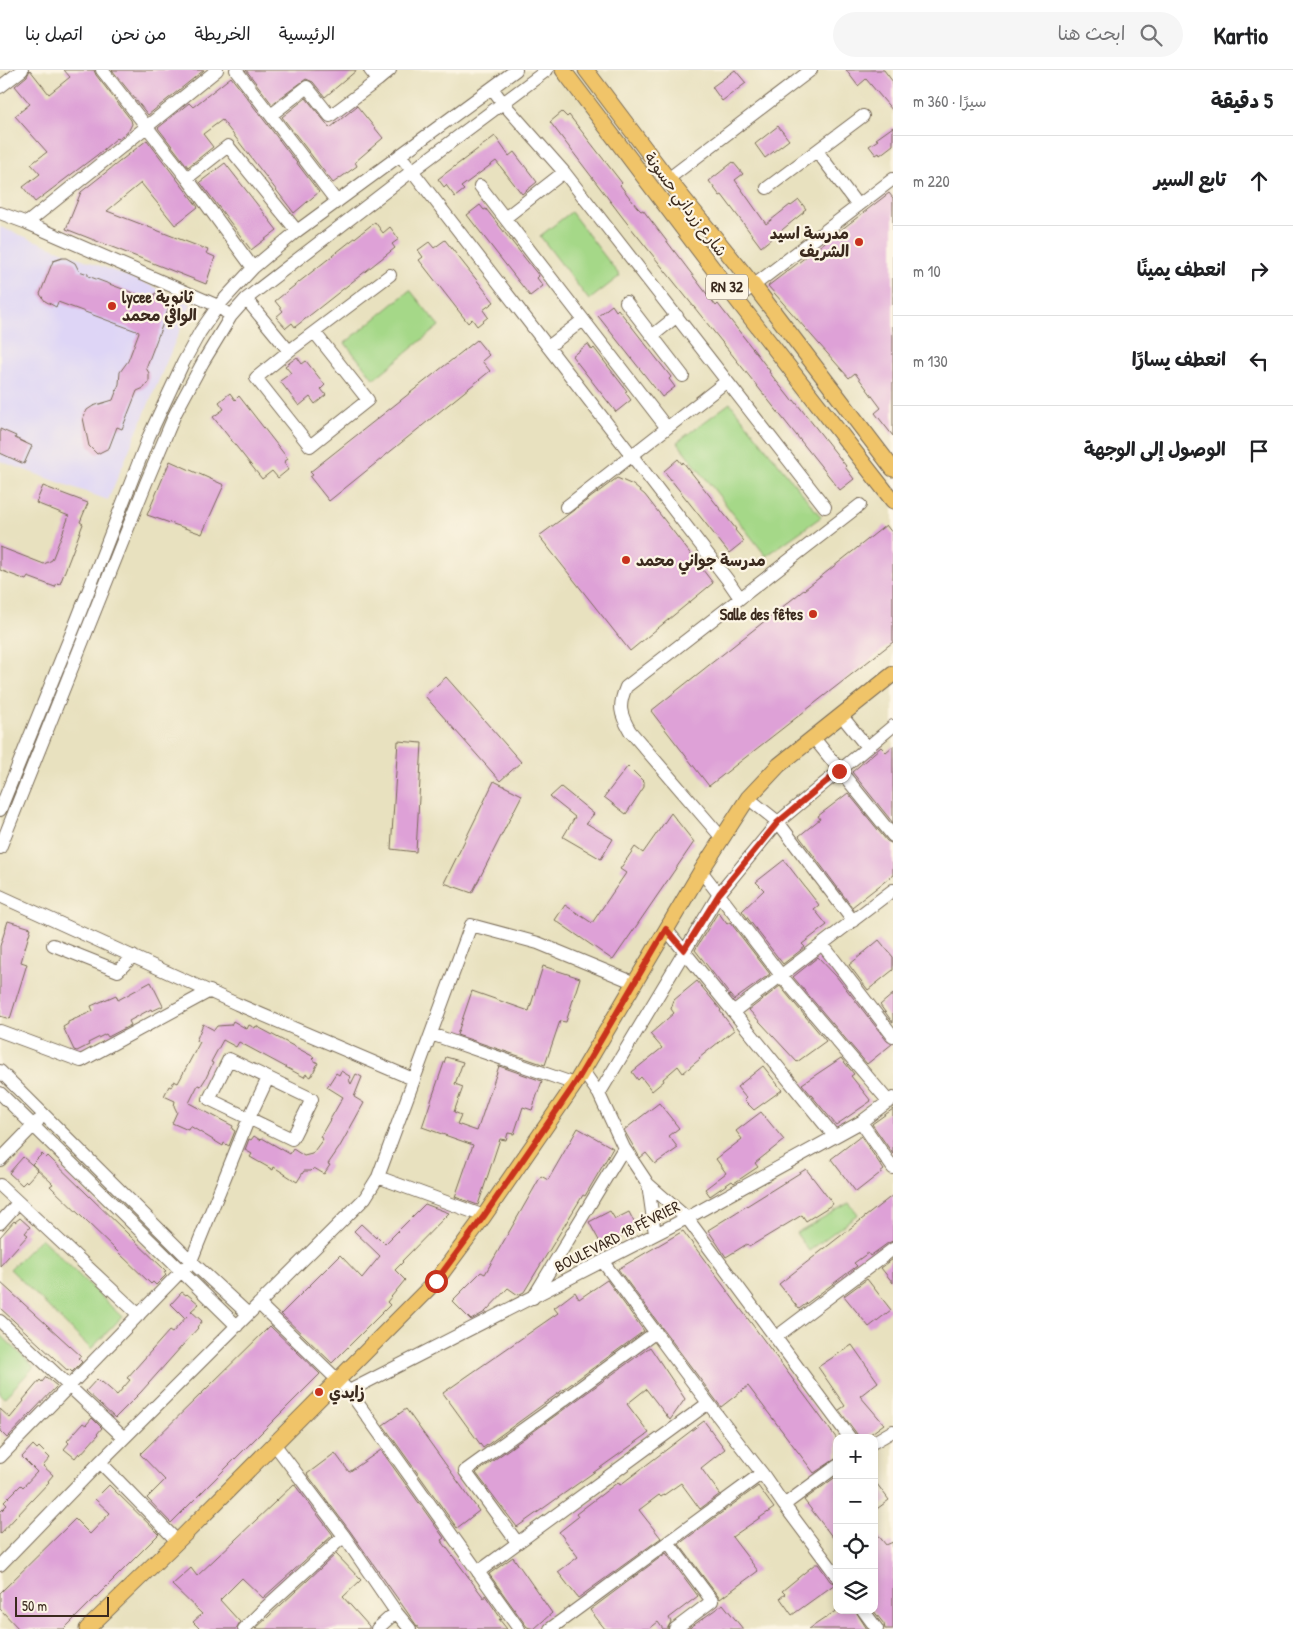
<!DOCTYPE html>
<html lang="ar">
<meta charset="utf-8">
<style>
:root{--surface:#fff;--page:#f6f6f6;--text:#202124;--muted:#757577;--line:#e0e0e0}
body{margin:0;font-family:"Patrick Hand","Playpen Sans Arabic",sans-serif;background:var(--page);color:var(--text);direction:rtl}
.controls{position:absolute;right:15px;bottom:15px;display:grid;overflow:hidden;border-radius:10px;box-shadow:0 2px 8px #0003}
.controls button{width:45px;height:45px;display:grid;place-items:center;padding:0;border:0;border-bottom:1px solid var(--line);background:var(--surface);color:var(--text);font:25px sans-serif}
.scale{position:absolute;left:15px;bottom:12px;width:94px;box-sizing:border-box;padding-left:5px;border:2px solid #3b2a1e;border-top:0;font-size:14px;line-height:18px;white-space:nowrap;color:#3b2a1e;-webkit-text-stroke:4px #fcf5e5;paint-order:stroke}
.stop{position:absolute;width:15px;height:15px;margin:-11px;border:4px solid #c8321e;border-radius:50%;background:#fff}
.stop.end{background:#c8321e;border-color:#fff;box-shadow:0 1px 5px #0008}
.list{margin:0;padding:0;list-style:none}
h2{display:flex;justify-content:space-between;align-items:center;height:65px;margin:0;padding:0 20px;font-size:21px}
h2 small{font-size:16px;font-weight:400;color:var(--muted)}
.list li{display:grid;grid-template-columns:32px 1fr auto;gap:15px;align-items:center;box-sizing:border-box;height:90px;padding:0 20px;border-top:1px solid var(--line)}
.list b{display:block;font-size:19px;white-space:nowrap}
.list em{font-size:16px;font-style:normal;color:var(--muted)}
.icon{flex:none;width:28px;height:28px;fill:none;stroke:currentColor;stroke-width:2;stroke-linecap:round;stroke-linejoin:round}
.map{position:relative;flex:none;width:893px;height:1559px;overflow:hidden;direction:ltr}
header{display:flex;align-items:center;gap:30px;box-sizing:border-box;height:70px;padding:0 25px;background:var(--surface);border-bottom:1px solid var(--line)}
header strong{font-size:24px}
nav{display:flex;gap:28px;margin-inline-start:auto;font-size:18px}
.search{width:350px;height:45px;background:var(--page);display:flex;align-items:center;gap:12px;box-sizing:border-box;padding:0 18px;border-radius:28px;color:var(--muted);font-size:19px}
main{display:flex}
aside{flex:1;background:var(--surface)}
.map>svg:first-child{display:block}
</style>
<header>
<strong>Kartio</strong>
<div class="search"><svg class="icon" aria-label="search" viewBox="0 0 24 24"><circle cx="10" cy="10" r="6"/><path d="M15 15l6 6"/></svg>ابحث هنا</div>
<nav><a>الرئيسية</a><a>الخريطة</a><a>من نحن</a><a>اتصل بنا</a></nav>
</header>
<main>
<aside>
<h2>5 دقيقة<small>سيرًا · 360 m</small></h2>
<ul class="list">
<li><svg class="icon" aria-label="ahead" viewBox="0 0 24 24"><path d="M12 20V5M6 11l6-6 6 6"/></svg><div><b>تابع السير</b></div><em>220 m</em></li>
<li><svg class="icon" aria-label="right" viewBox="0 0 24 24"><path d="M7 20v-9h11M14 6l5 5-5 5"/></svg><div><b>انعطف يمينًا</b></div><em>10 m</em></li>
<li><svg class="icon" aria-label="left" viewBox="0 0 24 24"><path d="M17 20v-9H6M10 6l-5 5 5 5"/></svg><div><b>انعطف يسارًا</b></div><em>130 m</em></li>
<li><svg class="icon" aria-label="arrive" viewBox="0 0 24 24"><path d="M6 21V4h12l-3 4 3 4H6"/></svg><div><b>الوصول إلى الوجهة</b></div></li>
</ul>
</aside>
<div class="map">
<svg width="893" height="1559" viewBox="0 0 893 1559">
<rect width="100%" height="100%" fill="#fcf5e5"/>
<filter id="ink" filterUnits="userSpaceOnUse"><feTurbulence type="fractalNoise" baseFrequency=".02" numOctaves="2"/><feDisplacementMap in="SourceGraphic" scale="10" xChannelSelector="R" yChannelSelector="G"/><feConvolveMatrix kernelMatrix="1 2 1 2 8 2 1 2 1" color-interpolation-filters="sRGB"/></filter>
<filter id="wash" filterUnits="userSpaceOnUse"><feTurbulence type="fractalNoise" baseFrequency=".0096" numOctaves="4" result="noise"/><feDisplacementMap in="SourceGraphic" scale="20" xChannelSelector="R" yChannelSelector="G"/><feGaussianBlur stdDeviation="1.12" result="paint"/><feColorMatrix in="noise" values="0 0 0 0 0 0 0 0 0 0 0 0 0 0 0 0 0 1.4 0 .05"/><feComposite in="paint" operator="in"/></filter>
<g filter="url(#wash)">
<rect width="100%" height="100%" fill="#e8e1bf"/>
<path fill="#ded5f6" d="M0,157L152,216L191,234L108,430L0,391Z"/>
<path fill="#a5d888" stroke="#708153" d="M571,142L620,206L589,230L540,166Z
M410,220L439,256L374,309L345,273Z
M730,333L821,447L766,486L677,372Z
M849,1133L858,1144L809,1181L796,1163Z
M41,1168L122,1247L91,1279L10,1199Z
M0,1264L34,1297L4,1328L0,1324Z"/>
<g id="blocks">
<path fill="#dea1d7" d="M30,0L49,24L70,7L64,0H94L96,5L131,50L132,54L129,60L118,69L117,68L97,85L35,132L23,117L40,104L31,94L47,82L15,46L30,34L15,16L27,6Z
M112,0H204L148,45Z
M246,0H357L325,27L313,12L306,9L272,34Z
M735,0L746,13L722,31L712,17Z
M846,0H884L893,12V41L866,9L858,16Z
M231,7L319,122L294,143L222,50L203,64L213,77L188,97L158,58L189,33L193,37Z
M306,28L330,58L357,36L383,68L355,92L357,96L333,113L282,47Z
M562,42L567,47L569,45L622,113L620,115L637,137L641,141L643,140L716,236L718,234L770,301L769,302L789,327L792,331L794,330L846,396L845,397L854,409L840,420L623,148L550,52Z
M778,56L789,70L765,88L755,74Z
M893,57V75L880,85L879,83L876,85L869,76L878,70L876,69Z
M495,66L509,86L514,82L537,112L522,124L496,91L461,117L464,120L455,127L446,115L444,117L438,109Z
M147,70L198,137L175,155L141,113L107,141L208,180L206,183L215,187L206,214L66,159L81,122Z
M733,92L743,104L735,110L766,154L790,135L791,136L799,130L806,139L803,141L804,142L761,177L722,125L720,126L709,111Z
M225,93L277,160L251,180L200,112Z
M889,123L893,128V366L875,343L881,338L855,303L849,308L768,216Z
M480,135L484,140L486,139L539,206L537,208L543,216L530,226L467,145Z
M375,152L383,163L390,157L399,169L392,174L395,178L295,257L292,253L286,258L276,247L283,241L275,231Z
M445,170L494,232L483,240L488,247L477,256L472,249L468,253L419,190L423,187L418,180L429,172L434,178Z
M62,188H66L75,193L79,201L88,204V206L152,230L155,223L160,224L167,233L168,240L146,298L149,303V311L144,318L137,321L122,359L117,357L109,378L97,384L89,376L83,348L87,340L93,336L113,330L119,314L120,302L128,291L139,262L58,232L56,237L45,231L40,224L53,191Z
M612,235L616,241L618,239L671,307L669,309L675,317L662,327L598,246Z
M477,270L489,285L482,291L490,301L329,431L310,407L313,405L310,402Z
M588,274L592,280L594,278L627,321L625,322L631,330L616,342L572,286Z
M297,287L302,294L306,291L325,315L321,319L326,325L315,334L310,327L299,336L280,311L291,303L285,296Z
M230,323L235,330L239,326L288,389L284,392L289,399L278,408L272,401L262,409L213,347L224,339L219,332Z
M0,359L16,366L15,368L32,376L24,394L0,383Z
M678,389L682,394L683,392L736,459L735,460L744,471L729,483L664,401Z
M170,391L224,415L202,464L147,445Z
M617,408L633,415L645,425L713,513L630,581L539,466Z
M43,416L88,433L80,452L83,454L60,514L57,513L55,517L28,507L26,510L0,500V477L44,494L52,490L69,446L36,433Z
M886,455L893,464V572L709,716L651,641Z
M446,607L521,692L500,711L425,626Z
M398,671L422,673L416,782L391,779Z
M893,676V753L852,702L881,677L886,682Z
M628,696L644,712V717L626,744L604,727Z
M494,711L522,725L472,823L444,813Z
M561,717L594,744L586,753L613,769L601,789L563,767L575,747L550,727Z
M848,723L887,771L893,774V805L852,837L799,766L820,749L818,746Z
M671,743L694,772L613,890L555,850L565,835L592,853L626,803L620,799L635,777L643,783Z
M784,790L819,835L814,839L827,855L802,874L805,877L783,894L742,841L764,820L756,812Z
M718,842L727,854L730,852L770,904L734,930L695,880Z
M8,851L31,858L21,892L27,894L10,949L0,946V876Z
M879,870L893,887V900L868,920L849,895Z
M818,887L836,906L887,971L892,974L867,994L793,907Z
M543,896L580,908L566,952L560,951L545,995L457,965L472,921L529,941Z
M697,911L721,940L720,941L734,960L699,988L700,989L683,1003L678,996L663,1009L664,1011L652,1021L641,1007L638,1010L632,1002L662,978L650,964L674,943L671,939L674,930Z
M151,912L163,936L152,941L151,939L129,951L131,955L108,967L106,964L88,973L89,975L77,981L74,980L63,957L68,954V952L93,941L91,936L116,925L118,930Z
M780,916L826,971L797,992L749,940Z
M893,924V953L880,935Z
M233,951L247,959L249,955L255,958L256,956L314,987L312,989L318,993L311,1007L306,1004L304,1007L239,972L236,977L223,970L211,992L213,993L206,1008L201,1016L198,1015L189,1033L233,1056L232,1059L235,1061L229,1076L224,1073L223,1076L190,1056L188,1060L172,1053L177,1042L174,1036L175,1031L164,1026L169,1016L171,1017L174,1011L178,1013L200,972L196,971L203,954L214,960L217,956L231,955Z
M446,987L463,992L455,1014L463,1017L454,1042L461,1045L457,1054L477,1061L499,996L542,1011L532,1040L523,1037L514,1064L508,1063L506,1070L500,1069L478,1135L455,1127L473,1075L422,1057Z
M841,988L854,1004L851,1006L871,1031L836,1055L802,1014Z
M763,996L782,1020L754,1040L744,1030L746,1028L737,1017Z
M341,1001L351,1007L349,1010L351,1014L356,1004L362,1007L354,1027L364,1033L339,1078L328,1094L330,1095L324,1104L314,1098L311,1101H304L297,1112L274,1097L273,1100L250,1087L252,1084L245,1080L249,1069L251,1070L254,1066L260,1070L262,1068L290,1084L293,1079L304,1086L312,1084L323,1069L320,1067L343,1027L327,1017L336,1003L339,1005Z
M659,1033L679,1058L669,1066L678,1078L655,1094L646,1083L640,1088L624,1060Z
M893,1039V1084L872,1054Z
M761,1042L784,1070L755,1093L758,1097L734,1113L732,1111L710,1126L705,1119L726,1103L716,1089L742,1069L736,1061Z
M578,1058L613,1078L585,1126L583,1125L524,1222L518,1225L508,1218L485,1242L471,1250L452,1231L481,1202L485,1204L541,1106L548,1110Z
M861,1066L884,1100L856,1122L831,1089Z
M42,1084L46,1088L48,1086L166,1201L164,1202L166,1205L156,1215L153,1212L151,1214L50,1116L53,1114L32,1094Z
M23,1087L38,1100L27,1112L26,1111L22,1115L9,1103Z
M806,1099L833,1134L806,1151L802,1145L749,1177L747,1174L726,1187L708,1160Z
M893,1125V1171L888,1173L870,1186L868,1183L854,1193L857,1196L799,1239L779,1214Z
M425,1134L449,1143L402,1191L403,1192L395,1200L405,1210L387,1232L390,1235L332,1293L281,1244L340,1185L362,1208L380,1186L354,1161L361,1154L376,1168L377,1166L385,1174Z
M610,1141L615,1149L629,1142L636,1156L621,1162L623,1166L602,1176L589,1152Z
M20,1148L30,1157L25,1163L28,1165L0,1196V1167L14,1151L15,1152Z
M683,1161L837,1369V1388L814,1403L748,1316L721,1337L618,1199Z
M893,1189V1213L881,1198Z
M867,1209L891,1240L869,1257L844,1226Z
M607,1210L644,1261L483,1378L443,1323L558,1243L554,1238L575,1222L579,1229Z
M0,1212L81,1286L78,1288L82,1292L72,1302L69,1299L68,1301L0,1238Z
M182,1222L186,1225L187,1224L199,1234L191,1241L202,1251L197,1257L198,1258L141,1322L115,1348L86,1321L97,1309L101,1313L102,1312L117,1325L130,1310L127,1308L143,1290L169,1261L172,1263L187,1246L185,1248L171,1234Z
M270,1256L320,1304L171,1453L147,1428L165,1410L140,1384Z
M852,1275L878,1312L860,1326L884,1354L865,1368H860L839,1340L845,1336L818,1297Z
M650,1277L685,1329L670,1350L646,1319L627,1334L649,1363L517,1457L476,1403Z
M46,1307L57,1316L7,1368L0,1361V1339L10,1348L24,1331L23,1330L40,1310L42,1312Z
M406,1339L479,1441L457,1458L383,1355Z
M92,1348L102,1358L97,1364L98,1365L80,1385L79,1383L75,1388L64,1379L69,1373L67,1371L83,1353L86,1355Z
M704,1351L725,1379L701,1398L720,1424L700,1439L681,1413L661,1427L659,1425L639,1440L661,1468L578,1528L558,1502L578,1487L559,1462L578,1447L576,1444L618,1412L620,1415Z
M33,1375L37,1379L39,1377L50,1388L43,1396L53,1405L48,1411L49,1412L0,1464V1442L7,1435L4,1432L21,1415L23,1417L37,1402L22,1387Z
M381,1380L444,1468L441,1470L484,1528L485,1525L502,1550L499,1549L507,1559H419L350,1461L307,1404L335,1383L349,1402Z
M837,1406V1473L804,1430Z
M874,1410L889,1430L874,1441Z
M294,1414L333,1465L263,1528L242,1508L220,1530L240,1552L236,1559H200L193,1552L202,1544L172,1515L191,1498L197,1506Z
M109,1415L159,1464L64,1559H19L0,1539V1523L75,1449L90,1464L110,1443L95,1429Z
M758,1416L774,1438L732,1467L758,1501L720,1529L679,1474Z
M874,1460L886,1475L893,1472V1559H885L884,1554L873,1540Z
M666,1483L698,1526L669,1548L671,1552L667,1559H663L658,1552L649,1559H605L590,1540Z
M336,1484L361,1510L343,1527L369,1556V1559H255Z
M513,1487L552,1543L534,1559L527,1557L489,1504Z
M815,1494H818L830,1511L835,1514L792,1545L780,1528L785,1524L782,1521Z
M723,1534L743,1559H688L698,1552Z
M837,1540H855L867,1559H809Z"/>
</g>
</g>
<g filter="url(#ink)">
<use href="#blocks" fill-opacity="0" stroke="#786a56" stroke-width="1"/>
<g fill="none" stroke-linecap="round" stroke-linejoin="round">
<defs>
<path id="minor" d="M102,0L187,108L253,198
M236,0L337,132
M370,0L378,10L390,0
M0,17L22,0
M492,18L503,33L564,102L825,437
M271,45L307,17L330,46L378,10
M817,81L858,136
M400,85L727,509L740,528
M187,108L228,76L297,161
M668,109L811,0
M480,116L667,358
M767,118L863,46
M0,143L27,153L218,236L231,246L246,229L412,101L547,0
M505,148L564,102
M27,153L217,0
M246,229L289,281L390,205
M736,229L893,109
M626,232L683,306
M652,266L677,246
M548,277L583,250
M289,281L256,308L310,376L368,330L315,263
M566,437L727,311
M841,645L867,677
M813,667L893,766
M748,728L778,752L853,851
M0,740L77,550L149,366L183,293L200,262L218,236L253,198L297,161L516,0
M722,768L630,661C620,644 618,636 626,617L860,435
M0,778L146,413L175,344L203,292L231,246
M701,801L780,904L889,1032
M0,826L237,934L413,1009
M666,859L834,1066
M822,874L893,966
M53,875L118,901L133,886
M733,942L893,820
M0,961L81,991L210,921
M431,964L575,1014
M229,989L312,1029L292,1069L209,1029Z
M0,1001L191,1191L248,1244
M583,1001L599,1024L624,1078L648,1114L655,1164
M0,1023L237,1256
M599,1024L719,824L778,752L893,656
M861,1052L893,1098
M0,1090L38,1051
M378,1107L484,1146
M648,1114L687,1148L850,1368
M0,1115L139,1245
M0,1153L18,1133
M533,1228L624,1078
M259,1234L349,1321L519,1559
M0,1251L124,1368
M776,1267L893,1179
M349,1321L687,1148L861,1052L893,1028
M874,1372L893,1361
M275,1375L344,1466L396,1542L410,1559
M0,1387L191,1191L249,1048L268,1008
M100,1392L178,1472
M762,1403L784,1435L837,1396
M784,1435L837,1506
M517,1472L465,1401L543,1345L656,1262
M668,1472L712,1531L675,1559
M0,1495L100,1392L365,1128L378,1107L471,855L538,873L635,913
M478,1502L707,1334
M863,1540L877,1559
M244,1559L265,1538L344,1466
M377,1559L396,1542
M550,1559L762,1403C707,1334 656,1262 603,1192"/>
<path id="major" d="M563,0L736,229L893,431
M586,0L668,109L754,216L893,399
M87,1559L184,1465L436,1211L484,1146L575,1014L701,801L748,728L779,695L893,604"/>
</defs>
<use href="#minor" stroke="#786a56" stroke-width="14"/>
<use href="#major" stroke="#786a56" stroke-width="17"/>
<use href="#minor" stroke="#fff" stroke-width="12"/>
<use href="#major" stroke="#f0c469" stroke-width="15"/>
</g>
</g>
<g fill="none" stroke-linecap="round" stroke-linejoin="round" filter="url(#ink)">
<path stroke="#c8321e" stroke-width="6" d="M436,1211L484,1146L575,1014L666,859L684,880L719,824L778,752L839,701"/>
</g>
<g fill="#c8321e" stroke="#fcf5e5" stroke-width="2">
<circle cx="859" cy="172" r="5"/>
<circle cx="112" cy="236" r="5"/>
<circle cx="626" cy="490" r="5"/>
<circle cx="813" cy="544" r="5"/>
<circle cx="319" cy="1322" r="5"/>
</g>
<g text-anchor="middle" stroke-width="4.5" stroke-linejoin="round" paint-order="stroke">
<rect fill="#fcf5e5" stroke="#75675a" stroke-width="1" x="706" y="204.5" width="42" height="25" rx="4"/>
<g font-size="15" font-weight="bold" fill="#3b2a1e">
<text x="727" y="222">RN 32</text>
</g>
<g font-size="16" fill="#3b2a1e" stroke="#fcf5e5">
<text transform="translate(686 134) rotate(53)" y="6">شارع زرداني حسونة</text>
<text transform="translate(617 1166) rotate(-27)" y="6">BOULEVARD 18 FÉVRIER</text>
</g>
<g font-size="16" font-weight="bold" fill="#3b2a1e" stroke="#fcf5e5" text-anchor="start">
<text x="849" y="169" text-anchor="end">مدرسة اسيد<tspan x="849" dy="18">الشريف</tspan></text>
<text x="122" y="233">lycee ثانوية<tspan x="122" dy="18">الوافي محمد</tspan></text>
<text x="636" y="496">مدرسة جواني محمد</text>
<text x="803" y="550" text-anchor="end">Salle des fêtes</text>
<text x="329" y="1328">زايدي</text>
</g>
</g>
</svg>
<div class="controls">
<button>+</button>
<button>−</button>
<button><svg class="icon" aria-label="locate" viewBox="0 0 24 24"><circle cx="12" cy="12" r="6"/><path d="M12 2v4M12 18v4M2 12h4M18 12h4"/></svg></button>
<button><svg class="icon" aria-label="layers" viewBox="0 0 24 24"><path d="M12 4l9 5-9 5-9-5zM3 14l9 5 9-5"/></svg></button>
</div>
<div class="scale">50 m</div>
<div class="stop" style="left:436px;top:1211px"></div>
<div class="stop end" style="left:839px;top:701px"></div>
</div>
</main>
